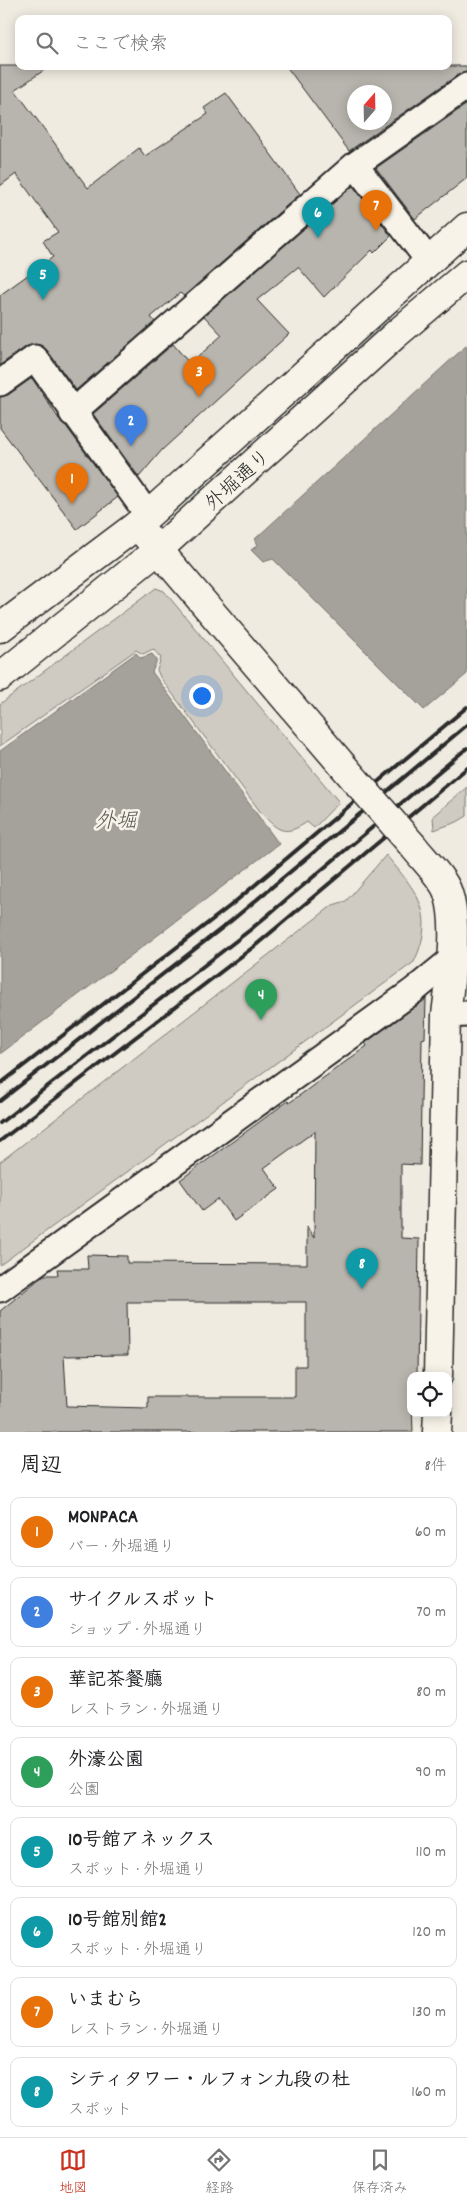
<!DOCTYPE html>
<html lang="ja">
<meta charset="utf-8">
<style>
:root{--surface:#fff;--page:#f2f2f2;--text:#202124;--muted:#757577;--line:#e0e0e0;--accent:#c8321e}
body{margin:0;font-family:Dekko,"Klee One",sans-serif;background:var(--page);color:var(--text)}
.controls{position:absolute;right:15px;bottom:15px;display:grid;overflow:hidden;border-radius:10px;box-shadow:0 2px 12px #0003}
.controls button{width:45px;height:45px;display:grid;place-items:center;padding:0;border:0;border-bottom:1px solid var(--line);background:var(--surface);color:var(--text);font:25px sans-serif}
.compass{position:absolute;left:347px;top:85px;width:45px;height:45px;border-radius:50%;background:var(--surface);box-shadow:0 2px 12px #0003;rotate:20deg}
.you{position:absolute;left:201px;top:695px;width:18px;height:18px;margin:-12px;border:4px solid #fff;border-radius:50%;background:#1a73e8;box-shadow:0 0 0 8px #1a73e833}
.badge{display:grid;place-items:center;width:32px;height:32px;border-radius:50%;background:var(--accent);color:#fff;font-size:16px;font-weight:700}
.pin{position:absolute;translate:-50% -41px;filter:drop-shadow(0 1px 2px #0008)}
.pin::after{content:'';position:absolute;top:26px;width:18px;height:15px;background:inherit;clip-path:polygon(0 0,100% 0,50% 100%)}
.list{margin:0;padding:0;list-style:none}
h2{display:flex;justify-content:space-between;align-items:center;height:65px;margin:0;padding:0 20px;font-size:21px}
h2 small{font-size:16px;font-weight:400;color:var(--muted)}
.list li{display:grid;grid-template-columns:32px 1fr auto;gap:15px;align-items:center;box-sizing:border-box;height:70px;margin:0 10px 10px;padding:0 10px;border:1px solid var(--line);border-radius:10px}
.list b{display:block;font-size:19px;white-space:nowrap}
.list p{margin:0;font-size:16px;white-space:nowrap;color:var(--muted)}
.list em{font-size:16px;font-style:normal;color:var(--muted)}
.icon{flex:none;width:28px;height:28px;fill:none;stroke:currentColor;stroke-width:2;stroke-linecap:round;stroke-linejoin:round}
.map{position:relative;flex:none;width:467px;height:1432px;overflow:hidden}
.search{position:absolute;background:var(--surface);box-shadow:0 2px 12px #0003;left:15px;right:15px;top:15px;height:55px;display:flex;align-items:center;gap:12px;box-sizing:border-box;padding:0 18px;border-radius:10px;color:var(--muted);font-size:19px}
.sheet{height:705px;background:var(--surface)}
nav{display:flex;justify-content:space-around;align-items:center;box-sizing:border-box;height:70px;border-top:1px solid var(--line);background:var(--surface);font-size:14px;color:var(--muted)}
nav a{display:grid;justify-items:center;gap:2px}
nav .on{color:var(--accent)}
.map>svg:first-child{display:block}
</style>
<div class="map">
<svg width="467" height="1432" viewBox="0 0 467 1432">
<rect width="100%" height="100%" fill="#efebe0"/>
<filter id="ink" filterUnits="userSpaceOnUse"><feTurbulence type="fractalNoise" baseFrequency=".02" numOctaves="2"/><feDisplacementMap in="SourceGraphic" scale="10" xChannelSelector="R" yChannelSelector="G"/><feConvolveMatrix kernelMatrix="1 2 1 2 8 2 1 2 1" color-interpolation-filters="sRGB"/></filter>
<g filter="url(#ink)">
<path fill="#cfcbc2" stroke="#7d7b76" d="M156,588L164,591L339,802L314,828L307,822C285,837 278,831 262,814L160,677L157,670L161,658L153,649L143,654L136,650L0,746V704Z
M467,787V816L457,822L434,830L433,816Z
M386,855C417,892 437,913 414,962L0,1265V1162L333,905L346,901Z"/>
<path fill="#a4a29a" stroke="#74726e" d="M467,345V674L424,710L273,559L263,562L251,550L258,545L255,539Z
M136,653L141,658L152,654L157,660L152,672L279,844L0,1054V751Z"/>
<path fill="#b8b5ae" stroke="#2b2b2b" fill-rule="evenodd" d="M0,66H50L15,90L88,188L139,148L145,156L208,114L204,108L226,93L300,194L184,296L180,293L151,317L155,322L76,390L47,350L40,345L27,346L0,365V295L53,257L43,241L58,232L16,174L0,186Z
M286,66H467V72L459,74L349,151ZM354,92H384V122H354Z
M467,104V178L415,219L376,168Z
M353,186L391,236L374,253L372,250L324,297L298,267L257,300L289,334L162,450L139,477L93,414L173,344L190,364L222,335L204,316Z
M32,378L61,422L66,426L118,497L77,529L0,428V397L8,395Z
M426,999L425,1038L422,1039L420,1165L401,1164V1238L419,1239L417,1376H411L413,1432H0V1311L44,1275H58L57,1269H88L87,1255L127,1256V1263L307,1264V1227L314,1238L315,1131L264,1168L279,1189L234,1221L218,1199L202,1211L180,1180L288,1101L289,1103L367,1046L365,1043ZM127,1302H306V1366H295V1397H148V1408L67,1406L64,1356L128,1355Z"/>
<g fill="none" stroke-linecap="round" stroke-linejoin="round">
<defs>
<path id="minor" d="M355,165L428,260
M0,383L35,358L148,515
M72,413L355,165L467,86
M446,1015L467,1014
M0,1289L413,991L451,960"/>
<path id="tertiary" d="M137,525L356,781
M414,847C423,859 444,879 448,893C459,924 450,981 446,1015L438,1376
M437,1432L438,1413"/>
<path id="secondary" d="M0,628L137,525L467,227
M0,677L158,550L395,335L467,274"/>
</defs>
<use href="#minor" stroke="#2b2b2b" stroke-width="29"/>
<use href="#tertiary" stroke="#2b2b2b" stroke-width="31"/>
<use href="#secondary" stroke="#2b2b2b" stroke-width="31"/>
<use href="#minor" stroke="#f7f3e8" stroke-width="25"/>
<use href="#tertiary" stroke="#f7f3e8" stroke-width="28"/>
<use href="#secondary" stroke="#f7f3e8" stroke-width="28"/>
<path stroke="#2b2b2b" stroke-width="4" d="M0,1084L230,906L467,707
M0,1101L231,921L467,725
M0,1123L250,930L467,748
M0,1141L256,945L467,768"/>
<defs>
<path id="tertiary-bridge" d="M356,781L414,847"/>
</defs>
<use href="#tertiary-bridge" stroke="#2b2b2b" stroke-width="31" stroke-linecap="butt"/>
<use href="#tertiary-bridge" stroke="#f7f3e8" stroke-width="28"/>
</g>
</g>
<g text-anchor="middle" stroke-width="5" stroke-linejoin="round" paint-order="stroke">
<g font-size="20" fill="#2b2b2b" stroke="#f7f3e8">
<text transform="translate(237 479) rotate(-42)" y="7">外堀通り</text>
</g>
<g font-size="21" font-style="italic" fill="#555552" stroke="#f7f3e8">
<text x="116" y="827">外堀</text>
</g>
</g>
</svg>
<div class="controls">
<button><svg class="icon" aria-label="locate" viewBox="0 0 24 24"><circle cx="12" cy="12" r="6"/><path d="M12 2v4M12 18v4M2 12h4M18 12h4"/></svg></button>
</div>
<svg class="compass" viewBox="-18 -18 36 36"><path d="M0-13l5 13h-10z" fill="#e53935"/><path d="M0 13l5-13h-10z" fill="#757577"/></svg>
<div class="you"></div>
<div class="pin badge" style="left:72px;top:504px;background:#e8710a">1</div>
<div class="pin badge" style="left:131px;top:446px;background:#3f7fe0">2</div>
<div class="pin badge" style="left:199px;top:397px;background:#e8710a">3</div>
<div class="pin badge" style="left:261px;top:1020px;background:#2e9e5b">4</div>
<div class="pin badge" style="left:43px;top:300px;background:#0f9aa8">5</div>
<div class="pin badge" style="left:318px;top:238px;background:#0f9aa8">6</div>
<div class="pin badge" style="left:376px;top:231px;background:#e8710a">7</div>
<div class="pin badge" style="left:362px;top:1289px;background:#0f9aa8">8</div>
<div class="search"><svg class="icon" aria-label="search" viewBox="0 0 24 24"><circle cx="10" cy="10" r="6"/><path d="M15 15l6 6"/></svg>ここで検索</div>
</div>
<section class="sheet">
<h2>周辺<small>8件</small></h2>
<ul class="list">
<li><span class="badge" style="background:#e8710a">1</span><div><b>MONPACA</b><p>バー · 外堀通り</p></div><em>60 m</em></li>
<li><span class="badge" style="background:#3f7fe0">2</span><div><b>サイクルスポット</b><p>ショップ · 外堀通り</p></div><em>70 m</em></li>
<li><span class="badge" style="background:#e8710a">3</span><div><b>華記茶餐廳</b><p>レストラン · 外堀通り</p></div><em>80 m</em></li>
<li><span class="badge" style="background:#2e9e5b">4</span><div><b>外濠公園</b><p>公園</p></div><em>90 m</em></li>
<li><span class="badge" style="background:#0f9aa8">5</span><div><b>10号館アネックス</b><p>スポット · 外堀通り</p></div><em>110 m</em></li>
<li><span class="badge" style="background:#0f9aa8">6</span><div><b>10号館別館2</b><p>スポット · 外堀通り</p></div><em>120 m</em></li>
<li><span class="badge" style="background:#e8710a">7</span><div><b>いまむら</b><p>レストラン · 外堀通り</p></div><em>130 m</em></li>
<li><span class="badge" style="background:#0f9aa8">8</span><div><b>シティタワー・ルフォン九段の杜</b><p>スポット</p></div><em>160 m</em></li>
</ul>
</section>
<nav>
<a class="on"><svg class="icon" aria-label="map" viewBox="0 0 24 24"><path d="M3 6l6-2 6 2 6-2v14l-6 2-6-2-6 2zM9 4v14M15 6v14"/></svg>地図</a>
<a><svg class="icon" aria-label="directions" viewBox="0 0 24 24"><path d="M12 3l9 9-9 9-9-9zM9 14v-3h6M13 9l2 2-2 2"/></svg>経路</a>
<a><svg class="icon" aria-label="saved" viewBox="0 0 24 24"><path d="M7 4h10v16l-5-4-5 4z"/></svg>保存済み</a>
</nav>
